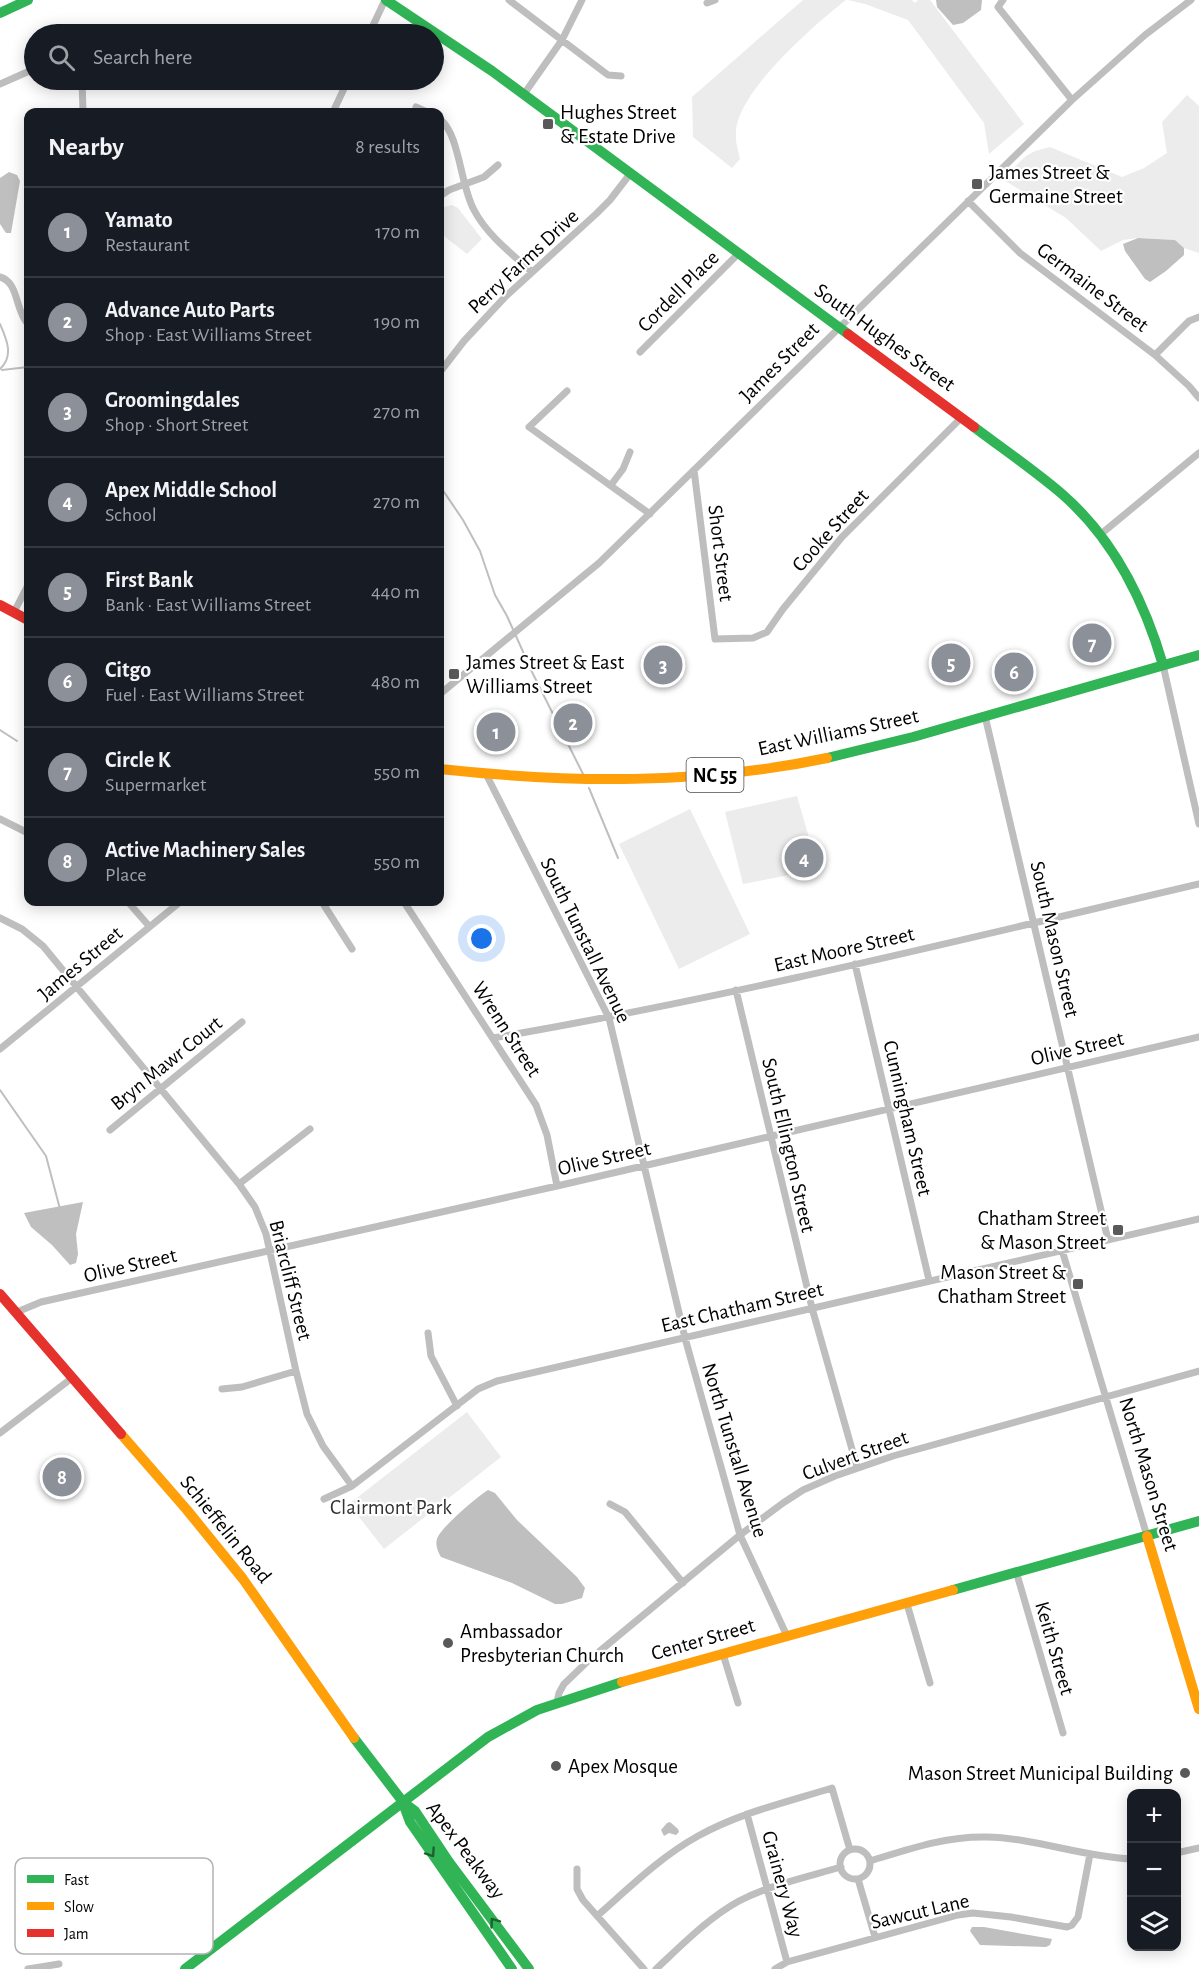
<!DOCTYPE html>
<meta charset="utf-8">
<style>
:root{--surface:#171b24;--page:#20242c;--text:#f1f3f6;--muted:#9ea1a6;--line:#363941;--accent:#8c9099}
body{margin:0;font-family:"Alegreya Sans",sans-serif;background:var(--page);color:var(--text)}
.controls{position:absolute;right:18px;bottom:18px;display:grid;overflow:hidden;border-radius:12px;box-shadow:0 3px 15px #0003}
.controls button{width:54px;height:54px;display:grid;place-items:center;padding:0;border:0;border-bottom:2px solid var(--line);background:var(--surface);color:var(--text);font:30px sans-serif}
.you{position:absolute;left:482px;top:939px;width:21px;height:21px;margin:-15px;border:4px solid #fff;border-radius:50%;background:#1a73e8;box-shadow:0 0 0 9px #1a73e833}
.badge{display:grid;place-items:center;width:39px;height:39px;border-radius:50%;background:var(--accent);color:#fff;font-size:20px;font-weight:700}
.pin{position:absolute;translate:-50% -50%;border:3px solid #fff;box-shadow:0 2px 6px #0006}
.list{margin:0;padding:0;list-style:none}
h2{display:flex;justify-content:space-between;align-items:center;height:78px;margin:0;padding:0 24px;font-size:26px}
h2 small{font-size:20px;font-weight:400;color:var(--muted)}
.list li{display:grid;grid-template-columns:39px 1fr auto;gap:18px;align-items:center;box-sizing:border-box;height:90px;padding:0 24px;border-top:2px solid var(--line)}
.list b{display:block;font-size:22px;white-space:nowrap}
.list p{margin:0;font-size:20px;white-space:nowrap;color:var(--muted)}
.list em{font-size:20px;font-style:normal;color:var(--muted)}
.icon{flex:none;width:33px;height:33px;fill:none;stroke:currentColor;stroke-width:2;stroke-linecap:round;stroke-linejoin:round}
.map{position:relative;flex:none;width:1199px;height:1969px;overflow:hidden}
.search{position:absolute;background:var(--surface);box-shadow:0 3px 15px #0003;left:24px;top:24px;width:420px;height:66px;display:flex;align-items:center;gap:15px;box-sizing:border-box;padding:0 21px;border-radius:33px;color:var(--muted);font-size:22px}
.panel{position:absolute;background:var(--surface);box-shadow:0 3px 15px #0003;left:24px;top:108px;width:420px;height:798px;border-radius:12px}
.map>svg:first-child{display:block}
</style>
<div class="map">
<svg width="1199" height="1969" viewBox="0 0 1199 1969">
<rect width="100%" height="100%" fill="#fff"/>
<path fill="#ececec" d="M803,0H846C815,24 737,92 736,132C735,140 738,150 740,159L732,168L693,137L692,97Z
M848,0H912L915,3L918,0H930L1024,124L989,154L984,123L908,20L865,4Z
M1187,95L1199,106V253L1184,248L1175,240L1138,238L1123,240L1101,251L1066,218L1002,179L1026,156L1035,151L1050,147L1122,177L1144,168L1167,153L1162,122Z
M452,205L458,208L482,239L467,254L440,233V211L444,207Z
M797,796L816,862L810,871L743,884L725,812Z
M690,809L750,934L679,969L619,844Z
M467,1412L501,1457L384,1549L349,1504Z"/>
<path fill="#bfbfbf" d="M936,0H982L981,10L963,23L953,25L937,7Z
M9,172L17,175L20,181L11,233H6L0,224V178Z
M1138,238L1175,240L1184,248V255L1166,271L1150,282L1145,279L1125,251L1123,244Z
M83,1202L76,1234L78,1254L76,1263L70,1265L52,1245L31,1227L24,1213Z
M488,1490L495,1493L517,1520L577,1577L585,1588L582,1598L562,1604H555L512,1583L441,1557C438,1552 435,1545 437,1539C439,1529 478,1496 488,1490Z
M670,1822L678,1829L679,1832L676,1835L669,1833L664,1836L661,1830L667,1823Z
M972,1927H984L1052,1939L1050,1945L1046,1947L980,1945L970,1931Z"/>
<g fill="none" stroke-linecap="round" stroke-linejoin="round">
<path stroke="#bfbfbf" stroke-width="2" d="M0,324C7,340 14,356 0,369
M2,370L28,367
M440,486L463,520L480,551L495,595L507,616L533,674L583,774
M0,730L17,741
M589,788L618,858
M0,1090L46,1156L60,1209"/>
<path stroke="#bebebe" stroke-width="7" d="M509,0L608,75L621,76
M1003,0L998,7L1072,100
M707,3L715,0
M369,34L385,0
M82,80L83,112
M0,84L34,69
M524,94L562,40L582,0
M416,107L427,112
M333,112L348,80
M440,119C460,135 460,185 474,210C487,235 512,254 532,272
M440,196L449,190L484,177L498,165
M968,201L1020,253L1155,355L1189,386L1199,398
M0,277C19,282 15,311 28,324
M640,352L739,253
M1155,355L1189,321L1199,317
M440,372L464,341L505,297L596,214L610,200L630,174
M567,391L529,427L650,514
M694,470L715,639L753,638L767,632L783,609L842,537L962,417
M611,485L623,469L630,452
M1101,534L1199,453
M14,612L28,585
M1163,665L1199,824
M440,694L599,563L1072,100L1145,35L1191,0
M985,716L1108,1240
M486,774L609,1018L685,1338L740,1535L787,1636
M0,819L28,833
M128,902L149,926
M322,902L352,949
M404,902L536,1105L547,1135L557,1186
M0,918L22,929L43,946L239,1184L255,1207L266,1234L296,1371L307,1414L323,1446L352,1486
M855,964L929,1280
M736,990L812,1308L857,1467
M493,1038C731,997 965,939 1199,884
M0,1049L180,902
M110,1130L242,1022
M239,1184L310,1129
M1062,1250L1147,1536
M17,1312L41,1302L557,1186L1199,1037
M428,1333L431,1356L457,1406
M222,1389L242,1387L296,1371
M0,1433L72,1378
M324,1499L352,1486L478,1389L497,1381L1199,1219
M610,1504L625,1512L683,1583
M1016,1571L1063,1733
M907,1604L930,1683
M723,1654L738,1703
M557,1702L559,1693L564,1684L589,1660L740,1535L783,1503L803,1490L835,1476L893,1456L1199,1371
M747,1814L787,1962
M840 1864a15 15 0 1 1 30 0a15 15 0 1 1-30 0Z
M1176,1853L1199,1848
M870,1861C909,1849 946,1836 987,1837C1035,1838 1083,1857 1132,1859
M577,1869V1889L583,1900L644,1969
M858,1879L875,1937
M597,1916C629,1888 660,1857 698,1836C739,1813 787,1802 832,1788L850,1850
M28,1969L59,1964
M656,1969C682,1945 708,1918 739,1901C770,1885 807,1877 841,1867
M775,1969L787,1962L958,1915L973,1913L1011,1917L1067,1927L1072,1925L1078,1917L1090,1854"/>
<path stroke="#30b455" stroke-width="10" d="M386,0L492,71L848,334
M0,13L28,0
M974,427C1003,449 1034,470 1062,494C1114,539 1144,600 1163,665
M827,758L913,737L1199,655
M953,1590L1199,1521
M354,1738L403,1802L415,1811L449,1862L529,1969
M403,1803L410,1822L512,1969
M185,1969L488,1737L537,1710L622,1682"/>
<path stroke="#ff9f0a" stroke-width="10" d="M440,769C569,783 700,785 827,758
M121,1434L187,1510L243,1579L354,1738
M1147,1536L1199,1709
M622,1682L953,1590"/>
<path stroke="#e5322d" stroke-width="10" d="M848,334L974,427
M0,605L28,620
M0,1294L121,1434"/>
</g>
<defs><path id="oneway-chevron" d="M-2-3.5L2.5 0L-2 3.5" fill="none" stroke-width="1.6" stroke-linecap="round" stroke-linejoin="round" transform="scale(1.5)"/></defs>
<g stroke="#1a632f">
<use href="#oneway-chevron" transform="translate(431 1853) rotate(56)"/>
<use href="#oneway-chevron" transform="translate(494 1922) rotate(-126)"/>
</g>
<g fill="#595959" stroke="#fff" stroke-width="2">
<rect x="542" y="118" width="12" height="12" rx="3"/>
<rect x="971" y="178" width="12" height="12" rx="3"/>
<rect x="448" y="668" width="12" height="12" rx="3"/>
<rect x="1112" y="1224" width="12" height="12" rx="3"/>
<rect x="1072" y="1278" width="12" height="12" rx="3"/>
<circle cx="448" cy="1643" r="6"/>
<circle cx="556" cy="1766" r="6"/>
<circle cx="1185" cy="1773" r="6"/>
</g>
<g text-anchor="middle" stroke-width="4.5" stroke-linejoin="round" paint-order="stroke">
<rect fill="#fff" stroke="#4c4c4c" stroke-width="1.5" x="686.5" y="758" width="57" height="34" rx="4.5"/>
<g font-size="20" font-weight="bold" fill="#000">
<text x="715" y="782">NC 55</text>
</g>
<g font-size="21" fill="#000" stroke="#fff" text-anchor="start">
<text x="560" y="119">Hughes Street<tspan x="560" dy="24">&amp; Estate Drive</tspan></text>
<text x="989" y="179">James Street &amp;<tspan x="989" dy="24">Germaine Street</tspan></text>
<text x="466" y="669">James Street &amp; East<tspan x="466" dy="24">Williams Street</tspan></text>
<text x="1106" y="1225" text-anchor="end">Chatham Street<tspan x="1106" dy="24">&amp; Mason Street</tspan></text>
<text x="1066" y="1279" text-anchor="end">Mason Street &amp;<tspan x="1066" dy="24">Chatham Street</tspan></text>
<text x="460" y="1638">Ambassador<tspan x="460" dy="24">Presbyterian Church</tspan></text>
<text x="568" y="1773">Apex Mosque</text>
<text x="1173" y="1780" text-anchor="end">Mason Street Municipal Building</text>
</g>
<g font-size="21" fill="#000" stroke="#fff">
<text transform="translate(523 261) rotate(-43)" y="7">Perry Farms Drive</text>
<text transform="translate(1093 287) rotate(37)" y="7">Germaine Street</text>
<text transform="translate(678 291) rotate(-45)" y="7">Cordell Place</text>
<text transform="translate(885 337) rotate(36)" y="7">South Hughes Street</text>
<text transform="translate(779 362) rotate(-45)" y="7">James Street</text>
<text transform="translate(830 530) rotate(-48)" y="7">Cooke Street</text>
<text transform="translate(721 553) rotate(83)" y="7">Short Street</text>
<text transform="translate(838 732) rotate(-12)" y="7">East Williams Street</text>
<text transform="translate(1055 939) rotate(77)" y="7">South Mason Street</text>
<text transform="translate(586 940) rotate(64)" y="7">South Tunstall Avenue</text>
<text transform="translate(844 949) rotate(-13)" y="7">East Moore Street</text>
<text transform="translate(80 963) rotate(-40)" y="7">James Street</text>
<text transform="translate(507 1029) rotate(57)" y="7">Wrenn Street</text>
<text transform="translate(1077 1048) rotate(-13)" y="7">Olive Street</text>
<text transform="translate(166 1063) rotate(-39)" y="7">Bryn Mawr Court</text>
<text transform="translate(908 1118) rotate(77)" y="7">Cunningham Street</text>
<text transform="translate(789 1145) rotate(77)" y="7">South Ellington Street</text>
<text transform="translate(604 1158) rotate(-13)" y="7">Olive Street</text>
<text transform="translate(130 1265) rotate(-13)" y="7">Olive Street</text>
<text transform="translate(291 1280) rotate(76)" y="7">Briarcliff Street</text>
<text transform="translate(742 1307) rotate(-13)" y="7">East Chatham Street</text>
<text transform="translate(735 1450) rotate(73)" y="7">North Tunstall Avenue</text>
<text transform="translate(855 1455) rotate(-20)" y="7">Culvert Street</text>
<text transform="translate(1149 1474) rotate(73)" y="7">North Mason Street</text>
<text transform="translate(226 1529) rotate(51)" y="7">Schieffelin Road</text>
<text transform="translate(703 1639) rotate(-16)" y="7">Center Street</text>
<text transform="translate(1055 1648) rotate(74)" y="7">Keith Street</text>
<text transform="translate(466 1850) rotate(53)" y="7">Apex Peakway</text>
<text transform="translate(783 1884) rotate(75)" y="7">Grainery Way</text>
<text transform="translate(920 1911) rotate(-13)" y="7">Sawcut Lane</text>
</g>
<g font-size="21" fill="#333" stroke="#fff">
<text x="391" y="1514">Clairmont Park</text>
</g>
</g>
<rect x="15" y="1858" width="198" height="96" rx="9" fill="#fff" stroke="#b2b2b2" stroke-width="1.5"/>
<rect x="27" y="1875" width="27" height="8" fill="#30b455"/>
<rect x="27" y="1902" width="27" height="8" fill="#ff9f0a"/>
<rect x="27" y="1929" width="27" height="8" fill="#e5322d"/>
<g font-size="16" fill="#000">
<text x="64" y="1885">Fast</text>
<text x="64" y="1912">Slow</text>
<text x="64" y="1939">Jam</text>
</g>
</svg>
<div class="controls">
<button>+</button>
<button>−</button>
<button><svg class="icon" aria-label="layers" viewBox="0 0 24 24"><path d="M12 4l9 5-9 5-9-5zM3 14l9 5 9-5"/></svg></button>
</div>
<div class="you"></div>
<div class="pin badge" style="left:496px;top:732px">1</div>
<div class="pin badge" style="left:573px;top:723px">2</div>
<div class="pin badge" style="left:663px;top:665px">3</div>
<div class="pin badge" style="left:804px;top:858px">4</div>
<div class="pin badge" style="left:951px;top:663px">5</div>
<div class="pin badge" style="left:1014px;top:672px">6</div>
<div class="pin badge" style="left:1092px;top:643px">7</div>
<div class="pin badge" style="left:62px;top:1477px">8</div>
<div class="search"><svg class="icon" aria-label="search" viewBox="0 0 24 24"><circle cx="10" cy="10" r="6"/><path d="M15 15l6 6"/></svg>Search here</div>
<section class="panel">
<h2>Nearby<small>8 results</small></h2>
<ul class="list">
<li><span class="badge">1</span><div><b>Yamato</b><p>Restaurant</p></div><em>170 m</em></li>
<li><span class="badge">2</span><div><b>Advance Auto Parts</b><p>Shop · East Williams Street</p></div><em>190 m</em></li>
<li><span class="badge">3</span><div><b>Groomingdales</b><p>Shop · Short Street</p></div><em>270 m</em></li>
<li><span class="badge">4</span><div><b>Apex Middle School</b><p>School</p></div><em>270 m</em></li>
<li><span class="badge">5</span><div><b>First Bank</b><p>Bank · East Williams Street</p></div><em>440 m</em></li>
<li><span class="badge">6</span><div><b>Citgo</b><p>Fuel · East Williams Street</p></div><em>480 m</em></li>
<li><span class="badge">7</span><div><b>Circle K</b><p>Supermarket</p></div><em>550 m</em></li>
<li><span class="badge">8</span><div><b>Active Machinery Sales</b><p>Place</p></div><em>550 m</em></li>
</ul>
</section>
</div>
